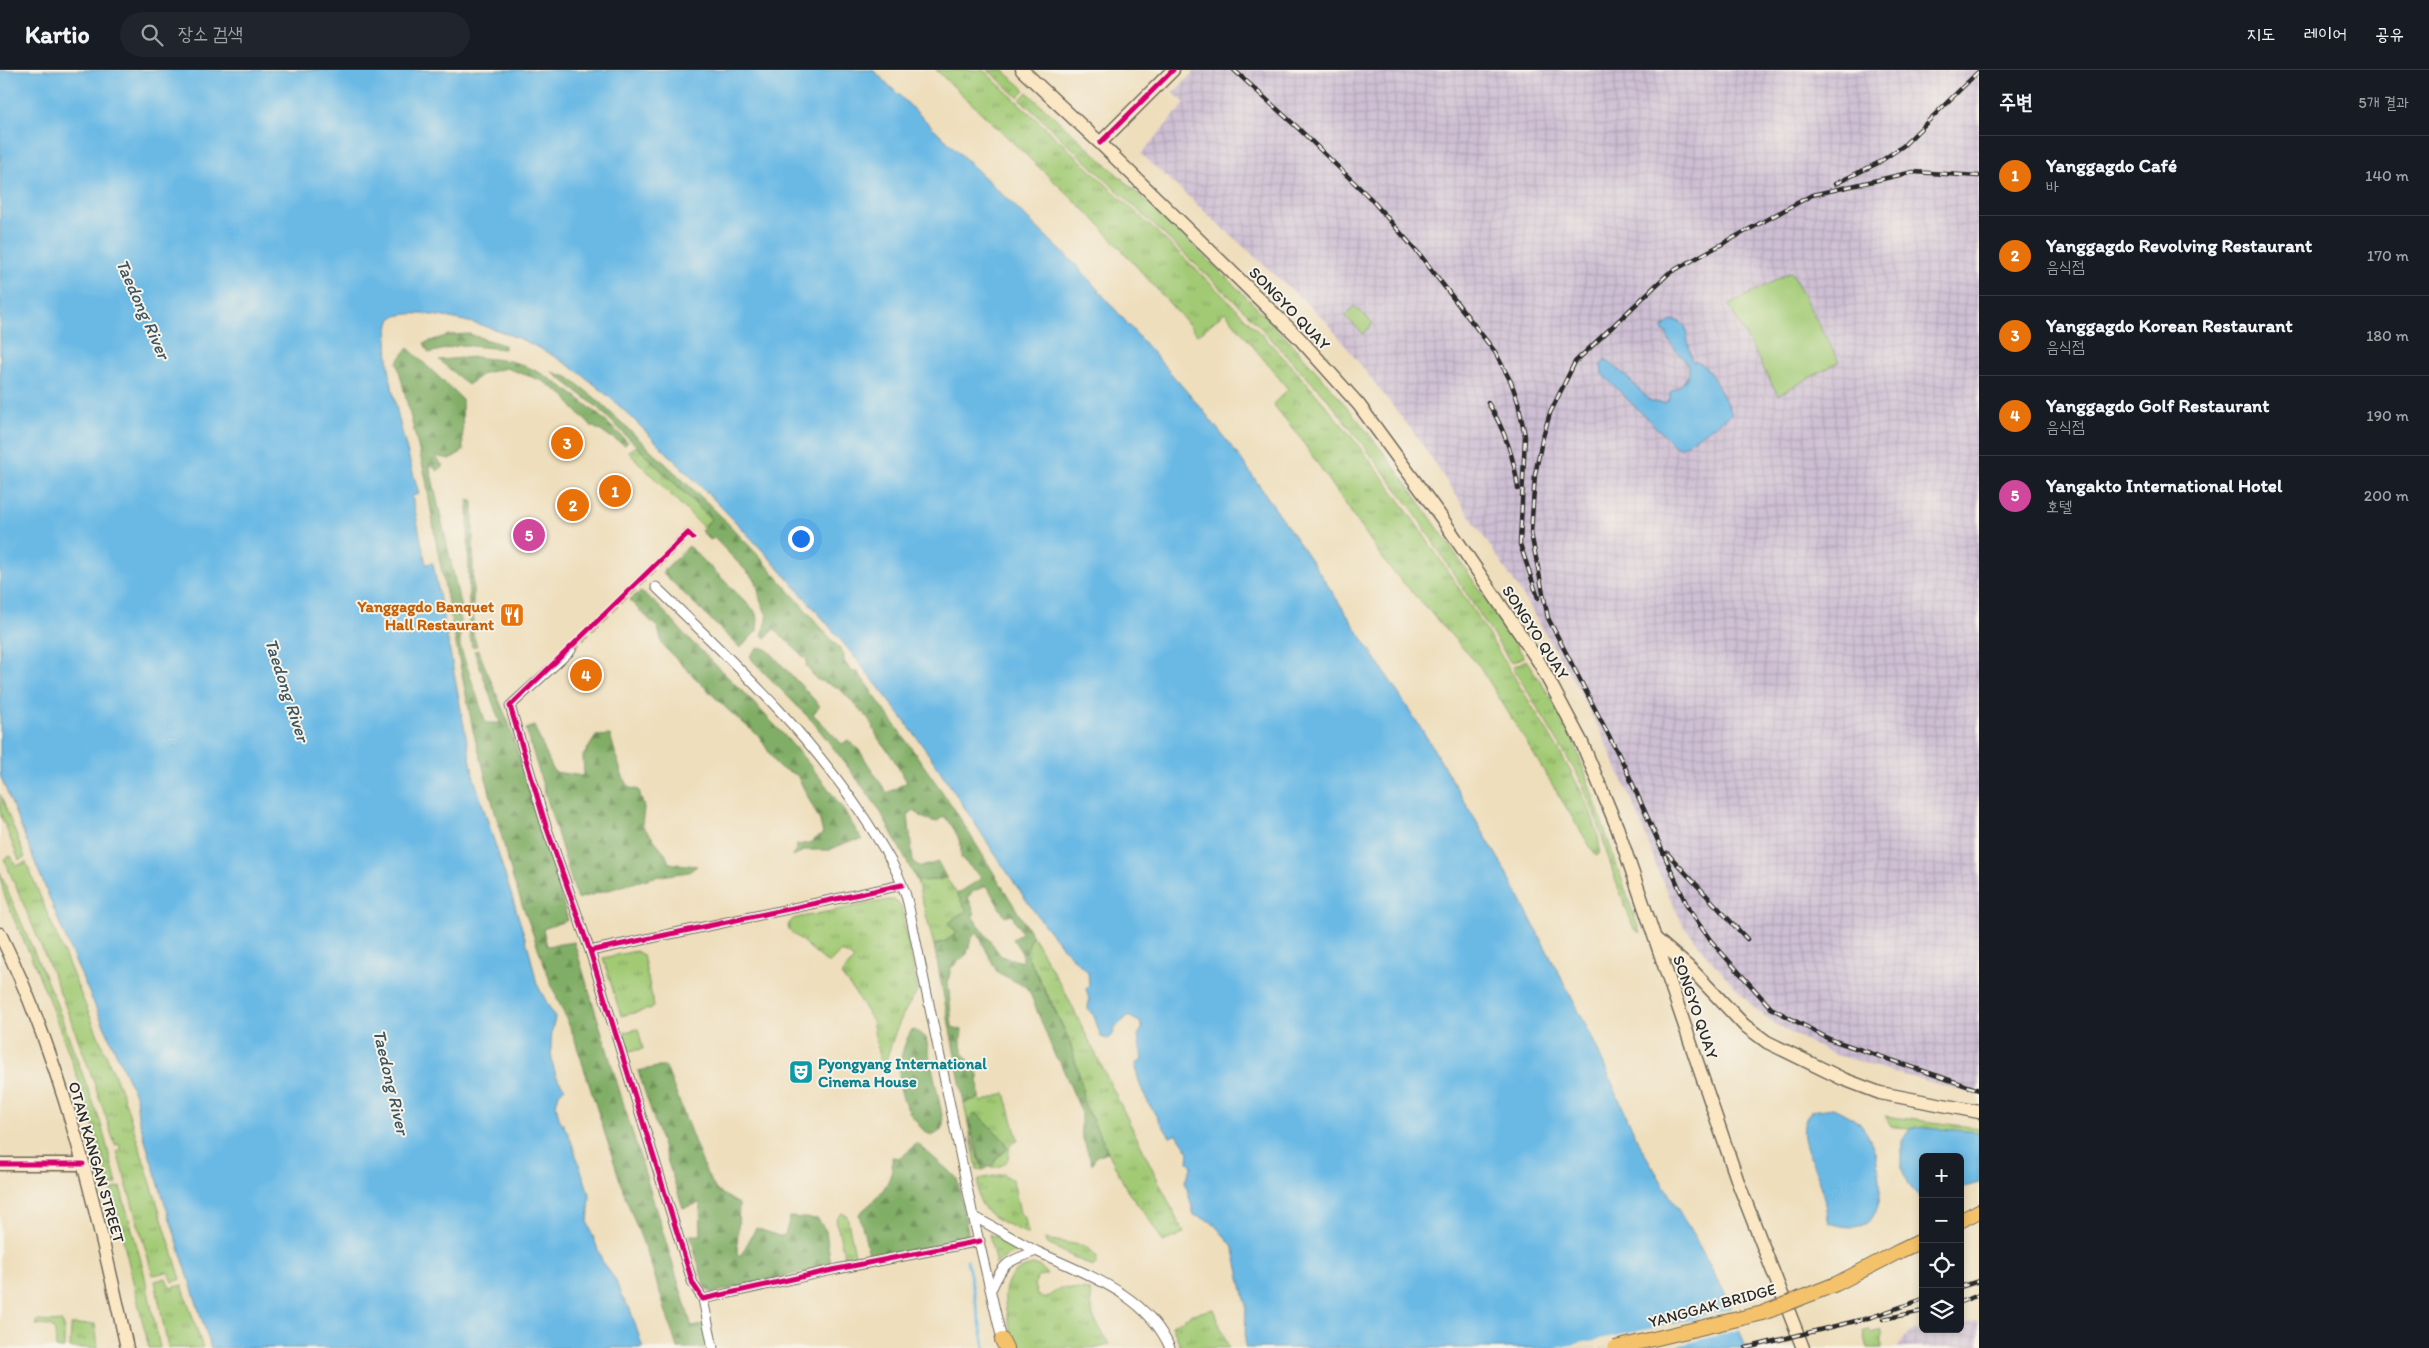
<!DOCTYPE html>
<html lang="ko">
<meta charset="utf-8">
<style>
:root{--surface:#171b24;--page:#20242c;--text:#f1f3f6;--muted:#9ea1a6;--line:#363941;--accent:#d1495b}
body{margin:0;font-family:Itim,"Poor Story",sans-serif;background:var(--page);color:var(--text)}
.controls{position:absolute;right:15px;bottom:15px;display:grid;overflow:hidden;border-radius:8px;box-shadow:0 2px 8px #0003}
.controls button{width:45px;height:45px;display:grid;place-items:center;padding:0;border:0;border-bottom:1px solid var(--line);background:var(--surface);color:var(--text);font:25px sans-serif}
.you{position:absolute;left:800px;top:468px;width:18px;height:18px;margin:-12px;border:4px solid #fff;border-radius:50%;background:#1a73e8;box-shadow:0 0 0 8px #1a73e833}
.badge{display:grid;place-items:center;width:32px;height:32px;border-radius:50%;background:var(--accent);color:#fff;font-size:16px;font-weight:700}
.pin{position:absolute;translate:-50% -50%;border:2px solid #fff;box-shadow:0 1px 5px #0006}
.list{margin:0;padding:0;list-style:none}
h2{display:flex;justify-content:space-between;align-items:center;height:65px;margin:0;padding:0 20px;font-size:21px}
h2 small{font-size:16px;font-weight:400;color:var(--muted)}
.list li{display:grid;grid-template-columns:32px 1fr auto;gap:15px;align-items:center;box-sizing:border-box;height:80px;padding:0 20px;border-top:1px solid var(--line)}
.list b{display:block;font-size:19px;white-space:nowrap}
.list p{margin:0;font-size:16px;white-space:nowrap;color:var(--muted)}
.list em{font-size:16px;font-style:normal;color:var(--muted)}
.icon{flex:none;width:28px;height:28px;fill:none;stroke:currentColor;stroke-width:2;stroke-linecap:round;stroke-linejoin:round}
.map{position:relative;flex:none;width:1979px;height:1278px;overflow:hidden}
header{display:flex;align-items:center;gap:30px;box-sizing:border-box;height:70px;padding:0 25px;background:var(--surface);border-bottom:1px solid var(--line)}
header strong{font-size:24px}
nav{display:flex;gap:28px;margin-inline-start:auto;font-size:18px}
.search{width:350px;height:45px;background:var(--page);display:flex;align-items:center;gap:12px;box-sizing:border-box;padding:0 18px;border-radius:28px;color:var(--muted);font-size:19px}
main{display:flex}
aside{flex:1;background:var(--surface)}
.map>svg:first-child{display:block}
</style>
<header>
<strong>Kartio</strong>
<div class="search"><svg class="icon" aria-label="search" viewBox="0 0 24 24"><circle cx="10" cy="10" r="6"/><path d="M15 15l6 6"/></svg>장소 검색</div>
<nav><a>지도</a><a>레이어</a><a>공유</a></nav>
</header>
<main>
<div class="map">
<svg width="1979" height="1278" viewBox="0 0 1979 1278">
<defs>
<pattern id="industrial-grid" width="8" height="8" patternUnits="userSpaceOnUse" patternTransform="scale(1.25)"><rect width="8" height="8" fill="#cdbed3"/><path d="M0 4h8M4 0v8" fill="none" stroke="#b0a3b5"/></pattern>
<pattern id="grass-tufts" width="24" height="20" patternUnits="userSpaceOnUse" patternTransform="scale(1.25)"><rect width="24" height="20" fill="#a2ca75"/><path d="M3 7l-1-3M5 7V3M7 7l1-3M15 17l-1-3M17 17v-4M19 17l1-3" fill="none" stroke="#84a460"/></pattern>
<pattern id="forest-firs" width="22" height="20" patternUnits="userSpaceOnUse" patternTransform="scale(1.25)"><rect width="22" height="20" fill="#81ae66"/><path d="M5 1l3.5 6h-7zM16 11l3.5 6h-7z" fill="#6a8e54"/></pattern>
</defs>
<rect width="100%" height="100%" fill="#f7f3e8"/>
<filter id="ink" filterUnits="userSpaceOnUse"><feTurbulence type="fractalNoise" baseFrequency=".02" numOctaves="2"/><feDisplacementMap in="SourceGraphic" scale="10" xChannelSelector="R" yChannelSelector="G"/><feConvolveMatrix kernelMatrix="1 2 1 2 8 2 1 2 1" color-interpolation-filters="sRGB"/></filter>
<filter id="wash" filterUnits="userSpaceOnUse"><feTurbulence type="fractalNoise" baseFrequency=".0096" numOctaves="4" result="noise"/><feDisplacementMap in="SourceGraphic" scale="20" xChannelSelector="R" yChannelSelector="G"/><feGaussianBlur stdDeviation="1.12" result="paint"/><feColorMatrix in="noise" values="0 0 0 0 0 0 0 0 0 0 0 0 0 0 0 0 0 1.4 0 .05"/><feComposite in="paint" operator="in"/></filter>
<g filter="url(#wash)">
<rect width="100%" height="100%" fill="#eedebc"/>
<path fill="url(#industrial-grid)" d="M1196,0H1979V1025L1896,1003L1830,983L1781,958L1754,938L1709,888L1682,853L1659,804L1639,747L1605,671L1574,611L1518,518L1417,367L1326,251L1141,84L1185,33L1173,23Z
M1979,1251V1278H1897L1909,1262L1926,1259H1960V1254Z"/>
<path fill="url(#grass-tufts)" stroke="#667a50" d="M936,0H983C1043,55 1102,111 1161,166C1219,221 1276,276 1327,337C1406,430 1470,534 1533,638C1551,668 1605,751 1599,784L1596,786L1481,598L1388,496L1298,365L1273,334L1288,319L1225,242L1198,265L1094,149Z
M988,0H1003L1025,20L1018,27Z
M1027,22C1142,128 1262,231 1361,354C1420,427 1471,508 1524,587L1511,593L1410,436L1330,332L1246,242L1020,29Z
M636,376L711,449L703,457L628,382Z
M1526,590L1561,643L1576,677L1640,863L1634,859L1615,809L1598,753L1580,709L1513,597Z
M0,724L25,787L19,790L0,743Z
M11,786L16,796L26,792L124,1028L181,1209L172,1212L168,1202L153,1205L117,1082L121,1080L119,1074L115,1075C84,977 45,883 4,789Z
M0,803L55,930L101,1054L117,1114L110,1116C92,1043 66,973 38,903C28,877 0,827 0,803Z
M946,807L968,841L958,845L948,854L957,862L948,870L934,875L917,811L939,810Z
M888,830H895L901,837L918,921C901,943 893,967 885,994L880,993L872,950L853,920L841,905L854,889L841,881L829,894L789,860L788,855L793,849L801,847Z
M1032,865L1066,924L1184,1163L1163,1172L1149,1149L1128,1122L1083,1031C1079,978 1050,930 1026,883Z
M636,881L643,885L654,936L650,939L621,946L603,888Z
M638,959L643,979L628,981L622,973L625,962Z
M1005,1023L1018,1071L1010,1074C1007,1091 1011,1095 990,1098L996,1088L1004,1083L1007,1078L1005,1071L976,1043L971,1067L983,1100L977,1099L964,1033L979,1028L982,1032Z
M1885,1046L1979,1058V1062L1895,1057L1891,1056Z
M1003,1104L1013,1110L1020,1143L1025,1148L1028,1164C1003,1152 971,1143 979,1109Z
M120,1117L143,1198L160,1278H149L111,1120Z
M842,1143L847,1146L855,1185L853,1192L849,1193L845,1190L836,1149Z
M989,1164L1021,1179L1002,1189L996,1195Z
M1045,1169L1085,1176L1097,1187L1096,1194L1093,1197L1046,1173Z
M1032,1195L1040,1196L1047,1205C1039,1205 1037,1207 1034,1215L1037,1224L1045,1229L1060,1218L1090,1220L1093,1247L1109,1274L1099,1278H1017L1013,1271C1007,1242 991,1205 1032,1195Z
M166,1208L170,1218L182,1215L203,1278H168L155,1211Z
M1213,1239L1229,1278H1181L1172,1255L1193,1244Z
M36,1251L62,1252L64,1256V1278H56L55,1261L51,1256L36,1255Z
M95,1254L98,1278H70L71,1255Z
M1869,1260L1870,1263L1882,1260V1278H1868L1863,1261Z"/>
<path fill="url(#forest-firs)" stroke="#566c48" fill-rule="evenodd" d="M469,264L504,275V279L461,275L429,283L424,273L449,265Z
M408,278L462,329L463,381L450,389L435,386L443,396L438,401L429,394L460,533V576L486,653H500L474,581L478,580L509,654L568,850L543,859L547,876L574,872L692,1257L706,1254L708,1278H677L651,1194L625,1126L573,964L553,919L513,809L473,660L435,467L426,409L397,292Z
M475,287C488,289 502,289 514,292C553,303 600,345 628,372L625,375L590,355L573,338L565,326L543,311L506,298L484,303L468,315L439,290Z
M552,302L568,307L594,327L714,439L758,485L844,584V591L852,602L857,601L953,737L1032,865L1026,883L1070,972L1082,1015L1083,1031L1108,1082L1096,1086L1092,1094L1081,1063V1041L1060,992L1055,986L1028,918L997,902L977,862L971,869L967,884L951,898L948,911L952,957L962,960C960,974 960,986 974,994L978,1005L979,1028L964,1033L934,875L948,870L957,862L948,854L958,845L967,841L957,824L982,808L961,788C962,770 956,760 944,746L936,752L923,748L914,740L908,745L913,792L921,797L938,792L946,807L939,810L917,811L879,739L845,693L813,652L753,591L750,586L756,579L762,577L769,581L820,636L813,644L842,674L848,670L859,680L887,723L907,712L893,688L878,668L869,649L839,618L816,609L806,595L807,590L774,559L765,568L762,565L767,551V546L760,529L756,511L714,468L710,470L701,461L711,449L597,337ZM987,816L1005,847L1012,845L1022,863L1013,869L1022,883V892L1001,886L972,846L975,844L968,827L973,821Z
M468,430L473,431V564L477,576L472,577L469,560Z
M689,476L754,540L758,548L757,561L740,578L662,502Z
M640,522C653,527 675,554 686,566C750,629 817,691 862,770L850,771L829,780H806L793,786L797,775L809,773L823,764L820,751L797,705L778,697L759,666L730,642L668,581L662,574L658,558L629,530Z
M534,656L554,702L584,706L583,686L596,666L610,665L622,705L630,718L639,720L644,738L642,755L665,783L669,793L697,796L689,802L654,807L577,829L526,659Z
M915,960L926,968L943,1050V1058L933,1065C925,1064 921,1058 916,1051C894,1026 895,990 911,961Z
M657,997H666L706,1102L716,1120L739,1134L737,1185H741L756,1158L779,1166L785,1165L790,1147L818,1149L826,1161L831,1196L712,1223L705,1218L690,1165H701L700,1133L683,1138L638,1001Z
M976,1043L1005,1071L1007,1079L996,1088L993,1095L983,1100L968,1050Z
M917,1073L957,1108L968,1162L966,1167L962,1170L874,1189L870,1188L859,1144C877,1128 895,1113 892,1087L901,1088Z"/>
<path fill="#a2ca75" stroke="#667a50" d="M1791,202L1839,292L1778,325L1729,235Z
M1354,236L1373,253L1363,264L1345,246Z"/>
<path fill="#6bb9e5" stroke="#4b7288" d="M0,0H873L1079,198L1202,339L1241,389L1319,502L1421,658L1500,791L1589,961L1639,1074L1694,1166L1728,1229L1746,1278H1245L1246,1234L1233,1176L1212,1152L1194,1145L1185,1111L1192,1096L1188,1092L1189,1082L1177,1064L1170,1067C1156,1045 1137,1021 1136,994L1142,989L1138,965L1142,959L1140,952L1128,946L1116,957L1112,966L1108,969L1101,967L1094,946L1088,939L1089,929L1086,919L1089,916L1088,902C1055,874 1031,837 1007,802C975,755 946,707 912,661C841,565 762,475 676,392C647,363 618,332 585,307C547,278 502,258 455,249C435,245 409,240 391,248C376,281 409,387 419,424L412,426L426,494L433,493L474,708L529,880L537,914L555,948C549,968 548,1002 565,1018L559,1024L556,1034L559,1048L569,1065L590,1126L588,1153L603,1193L615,1209L622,1227L630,1239L643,1278H211L147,1077L138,1046L136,1027L74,889L0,705Z
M1672,250L1681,252L1685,256L1692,291C1696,292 1701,293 1703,295C1710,299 1727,334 1732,344L1681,378L1676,377L1602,304L1601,295L1605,289L1622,302L1651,332L1666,333L1670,328V322C1713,297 1669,285 1667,263L1663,262V257Z
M1833,1038C1840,1041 1859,1051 1862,1056C1878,1076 1893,1141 1863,1155C1854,1159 1839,1156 1829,1153C1825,1138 1824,1122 1818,1107C1810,1086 1794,1061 1811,1041Z
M1911,1057L1979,1062V1113L1960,1118V1087H1923V1126H1919L1911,1118L1902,1100V1071Z"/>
<path fill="#eedebc" d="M1734,1238L1742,1259L1669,1278H1556L1687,1251Z"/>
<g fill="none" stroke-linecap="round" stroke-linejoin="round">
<path stroke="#6bb9e5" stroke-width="2.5" d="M967,1190L985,1278"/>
</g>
</g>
<g filter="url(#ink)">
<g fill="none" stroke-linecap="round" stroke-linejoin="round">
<path stroke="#c7ba9f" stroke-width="9" stroke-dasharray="9 4.5" stroke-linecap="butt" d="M571,580L688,463L693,468"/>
<defs>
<path id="street" d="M656,517C732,591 809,662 867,752C883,777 901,804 908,833L973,1146L1002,1270
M571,580L510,636L546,756L590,881
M902,815L590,881L693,1214L703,1229L837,1199L980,1171
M973,1146L1036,1181
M992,1218C1005,1189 1009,1192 1036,1181C1085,1204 1147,1224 1170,1278
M703,1229L713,1278"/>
<path id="secondary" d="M1022,0L1100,73L1299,268L1359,335L1441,447L1539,592L1582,673L1617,757L1739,1115L1803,1278
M1100,73L1173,0
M0,864C64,995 96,1137 127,1278
M1656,869L1692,900L1744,955L1767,972L1843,1009L1880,1023L1979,1042
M0,1094H83"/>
<path id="primary" d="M1960,1151L1979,1141
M1898,1182L1923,1170
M1002,1270L1006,1278"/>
</defs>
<use href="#street" stroke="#6f6a5e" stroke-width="11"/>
<use href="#secondary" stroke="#6f6a5e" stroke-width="15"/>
<use href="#primary" stroke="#6f6a5e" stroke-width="16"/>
<use href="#street" stroke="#fff" stroke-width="9"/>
<use href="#secondary" stroke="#fbe7c3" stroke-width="12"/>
<use href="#primary" stroke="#f4c26a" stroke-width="14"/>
<defs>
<path id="rail" d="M1234,0L1299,59L1370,128L1420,185L1495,282L1511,312L1518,332L1525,366L1520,474L1538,528
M1979,106L1913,102L1812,125L1669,203L1575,292L1550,343L1542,370L1535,405L1531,463L1548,548L1624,695L1689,840L1711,871L1771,938L1829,969L1979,1020
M1835,114L1878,93L1903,76L1979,1
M1488,333C1504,358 1515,390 1518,419
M1667,783L1747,869
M1960,1217L1979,1211
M1960,1232L1979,1225
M1883,1249L1923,1241
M1746,1278L1872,1247L1923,1229"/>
</defs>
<use href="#rail" stroke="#2b2b2b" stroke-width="4.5"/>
<use href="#rail" stroke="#f7f3e8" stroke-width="2.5" stroke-dasharray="8" stroke-linecap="butt"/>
<defs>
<path id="primary-bridge" d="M1615,1278L1763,1243L1836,1214L1898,1182"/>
</defs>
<use href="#primary-bridge" stroke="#6f6a5e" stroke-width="16" stroke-linecap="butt"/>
<use href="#primary-bridge" stroke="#f4c26a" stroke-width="14"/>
<defs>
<path id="cycleway" d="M1100,73L1173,0
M902,815L590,881L693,1214L703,1229L837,1199L980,1171
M590,881L546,756L510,636L688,463L693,468
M0,1094H83"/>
</defs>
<use href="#cycleway" stroke="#f7f3e8" stroke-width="8"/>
<use href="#cycleway" stroke="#d6006c" stroke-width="5"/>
</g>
</g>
<defs>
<symbol id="restaurant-square" viewBox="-11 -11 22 22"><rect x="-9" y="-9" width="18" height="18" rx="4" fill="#e8710a" stroke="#f7f3e8"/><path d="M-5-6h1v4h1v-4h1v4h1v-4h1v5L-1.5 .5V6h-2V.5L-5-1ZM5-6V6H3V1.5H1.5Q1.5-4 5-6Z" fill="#fff"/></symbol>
<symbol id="theatre-square" viewBox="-11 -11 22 22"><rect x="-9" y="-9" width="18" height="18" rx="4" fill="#0f9aa8" stroke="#f7f3e8"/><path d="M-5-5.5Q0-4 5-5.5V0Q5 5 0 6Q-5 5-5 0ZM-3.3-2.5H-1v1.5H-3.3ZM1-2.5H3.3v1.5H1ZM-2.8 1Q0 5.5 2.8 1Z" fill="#fff"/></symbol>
</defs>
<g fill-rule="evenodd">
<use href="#restaurant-square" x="498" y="531" width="28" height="28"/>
<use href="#theatre-square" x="787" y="988" width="28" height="28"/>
</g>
<g text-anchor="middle" stroke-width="4" stroke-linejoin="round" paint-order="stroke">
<g font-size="16" fill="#2b2b2b" stroke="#f7f3e8">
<text transform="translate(1290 238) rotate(46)" y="6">SONGYO QUAY</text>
<text transform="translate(1536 562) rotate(57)" y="6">SONGYO QUAY</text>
<text transform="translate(1696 937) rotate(71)" y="6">SONGYO QUAY</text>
<text transform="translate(97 1092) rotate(74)" y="6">OTAN KANGAN STREET</text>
<text transform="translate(1712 1235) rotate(-15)" y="6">YANGGAK BRIDGE</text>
</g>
<g font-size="16" font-weight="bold" fill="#c56008" stroke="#f7f3e8" text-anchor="end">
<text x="494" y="542">Yanggagdo Banquet<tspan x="494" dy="18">Hall Restaurant</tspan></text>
</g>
<g font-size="16" font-weight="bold" fill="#0d838f" stroke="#f7f3e8" text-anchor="start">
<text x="818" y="999">Pyongyang International<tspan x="818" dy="18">Cinema House</tspan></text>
</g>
<g font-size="18" font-style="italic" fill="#3e5663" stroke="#f7f3e8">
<text transform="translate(143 239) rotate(66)" y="6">Taedong River</text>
<text transform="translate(287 620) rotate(72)" y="6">Taedong River</text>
<text transform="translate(391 1012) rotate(77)" y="6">Taedong River</text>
</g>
</g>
</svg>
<div class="controls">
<button>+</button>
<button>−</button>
<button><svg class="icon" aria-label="locate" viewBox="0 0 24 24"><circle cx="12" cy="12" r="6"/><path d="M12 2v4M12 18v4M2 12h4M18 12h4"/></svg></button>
<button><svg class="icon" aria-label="layers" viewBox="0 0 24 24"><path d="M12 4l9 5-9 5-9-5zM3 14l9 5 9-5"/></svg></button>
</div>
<div class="you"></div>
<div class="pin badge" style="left:615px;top:421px;background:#e8710a">1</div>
<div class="pin badge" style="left:573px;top:435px;background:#e8710a">2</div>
<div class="pin badge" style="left:567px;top:373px;background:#e8710a">3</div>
<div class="pin badge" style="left:586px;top:605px;background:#e8710a">4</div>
<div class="pin badge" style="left:529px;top:465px;background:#d1479c">5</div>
</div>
<aside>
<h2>주변<small>5개 결과</small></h2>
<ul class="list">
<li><span class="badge" style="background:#e8710a">1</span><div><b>Yanggagdo Café</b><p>바</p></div><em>140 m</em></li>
<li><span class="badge" style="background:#e8710a">2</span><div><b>Yanggagdo Revolving Restaurant</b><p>음식점</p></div><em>170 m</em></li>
<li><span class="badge" style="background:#e8710a">3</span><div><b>Yanggagdo Korean Restaurant</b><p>음식점</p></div><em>180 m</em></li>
<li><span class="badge" style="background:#e8710a">4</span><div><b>Yanggagdo Golf Restaurant</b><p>음식점</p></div><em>190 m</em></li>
<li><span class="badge" style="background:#d1479c">5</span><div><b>Yangakto International Hotel</b><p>호텔</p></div><em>200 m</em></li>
</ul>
</aside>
</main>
